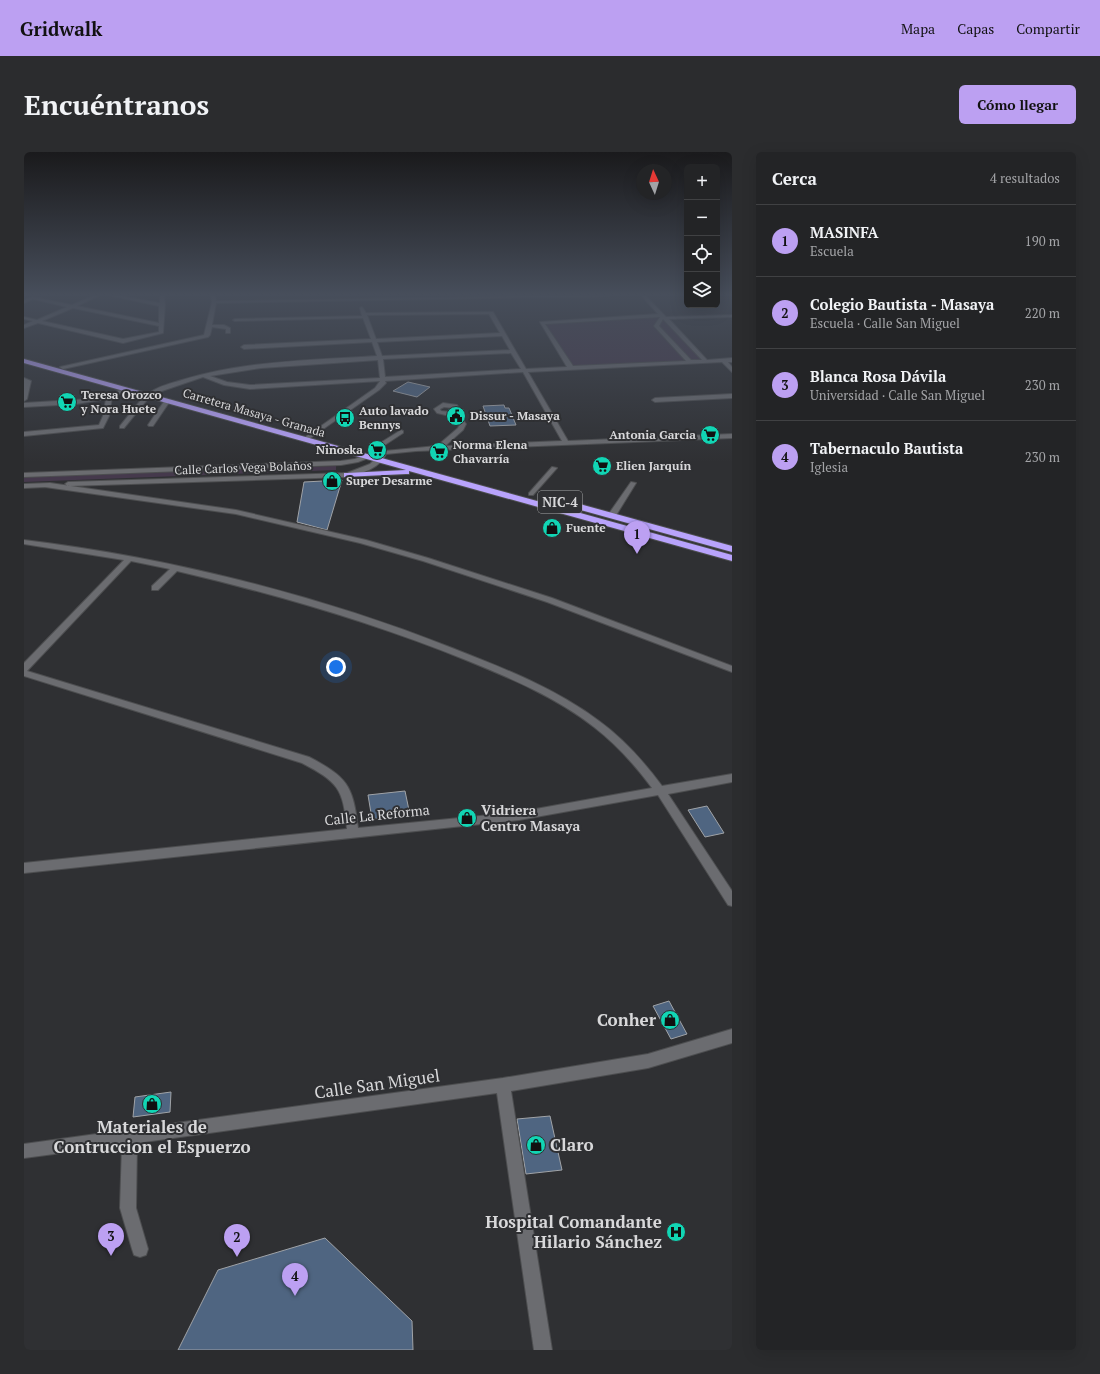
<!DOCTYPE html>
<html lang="es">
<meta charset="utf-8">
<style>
:root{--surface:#232426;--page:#2b2c2e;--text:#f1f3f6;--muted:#a3a4a7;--line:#404143;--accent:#bca0f2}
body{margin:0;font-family:"PT Serif",serif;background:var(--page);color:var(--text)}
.controls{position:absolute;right:12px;top:12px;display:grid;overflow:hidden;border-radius:6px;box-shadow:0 4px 16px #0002}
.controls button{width:36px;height:36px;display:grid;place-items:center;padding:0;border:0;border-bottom:1px solid var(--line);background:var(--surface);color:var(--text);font:20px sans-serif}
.compass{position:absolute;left:612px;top:12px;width:36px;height:36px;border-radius:50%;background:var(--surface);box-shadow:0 4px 16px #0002;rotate:356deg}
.you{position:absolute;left:312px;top:515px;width:14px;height:14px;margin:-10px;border:3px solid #fff;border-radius:50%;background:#1a73e8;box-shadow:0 0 0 6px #1a73e833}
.badge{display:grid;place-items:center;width:26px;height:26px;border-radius:50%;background:var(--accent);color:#111;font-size:13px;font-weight:700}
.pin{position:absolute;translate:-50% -33px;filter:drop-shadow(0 1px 2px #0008)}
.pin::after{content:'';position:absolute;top:21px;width:14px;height:12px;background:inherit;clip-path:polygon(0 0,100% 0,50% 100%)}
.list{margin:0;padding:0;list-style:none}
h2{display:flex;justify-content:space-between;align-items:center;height:52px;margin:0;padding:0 16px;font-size:17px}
h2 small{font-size:13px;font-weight:400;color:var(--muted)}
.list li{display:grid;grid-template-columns:26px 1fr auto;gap:12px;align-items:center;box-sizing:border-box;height:72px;padding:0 16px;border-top:1px solid var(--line)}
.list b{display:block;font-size:15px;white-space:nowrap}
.list p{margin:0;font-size:13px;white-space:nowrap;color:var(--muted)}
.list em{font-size:13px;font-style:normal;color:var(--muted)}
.icon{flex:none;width:22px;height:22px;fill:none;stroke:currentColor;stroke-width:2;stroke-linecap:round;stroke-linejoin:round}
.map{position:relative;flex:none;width:708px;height:1198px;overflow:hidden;border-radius:6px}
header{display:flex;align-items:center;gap:24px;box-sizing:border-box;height:56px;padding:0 20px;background:var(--accent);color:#111}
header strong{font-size:19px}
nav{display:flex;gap:22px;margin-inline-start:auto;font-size:14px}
.intro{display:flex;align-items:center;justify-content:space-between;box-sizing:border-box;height:96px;padding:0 24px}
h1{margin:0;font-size:28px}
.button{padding:10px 18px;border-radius:6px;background:var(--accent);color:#111;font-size:14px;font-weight:700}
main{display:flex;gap:24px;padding:0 24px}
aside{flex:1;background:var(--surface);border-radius:6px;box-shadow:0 4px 16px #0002}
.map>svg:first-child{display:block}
</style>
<header>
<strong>Gridwalk</strong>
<nav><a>Mapa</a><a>Capas</a><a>Compartir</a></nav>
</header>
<div class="intro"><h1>Encuéntranos</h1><a class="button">Cómo llegar</a></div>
<main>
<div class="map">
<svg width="708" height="1198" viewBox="0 0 708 1198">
<rect width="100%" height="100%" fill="#2f3033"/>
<path fill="#45394c" d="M639,163L681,208L547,216L518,171Z
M312,314V318L0,330V325Z"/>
<path fill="#4f6581" stroke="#a0a3a7" d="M384,230L406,235L393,245L369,239Z
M480,253L481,256H485L492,273L466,274L459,254Z
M318,328L303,378L273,370L280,330Z
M381,639L386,663L348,667L344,643Z
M683,654L700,681L681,685L664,658Z
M645,849L663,882L647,887L629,854Z
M147,940L146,960L109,965L111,945Z
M526,964L538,1018L502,1022L493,967Z
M301,1086L388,1169L389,1198H154L194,1118Z"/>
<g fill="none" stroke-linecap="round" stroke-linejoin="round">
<defs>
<path id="minor" d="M71,143H76L53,154L135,171V154L84,143H91L136,151V143H140L141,153L139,181L99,191L14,171L0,176V173L9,169L0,167V165L13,168L43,155L9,147L0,151V148L9,145L48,153ZM49,156L135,174V180L99,187L18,169Z
M187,143H191L192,149L586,143L584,144L192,151L188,173H200L206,176V181H202V177L188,175L186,183L184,185L39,217L36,215L180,183L188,150Z
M617,143H621L642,165L708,163V165L645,167L683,208L708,206V210H704L708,215V220L698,210L504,220L544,289L708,282V286L392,299L362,302C355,317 338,321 323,325L44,334L41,332L44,330L323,321L346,312L355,303L349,304L334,310L317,313L0,325V321L317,309L331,307L346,301L344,299L345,298L377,278L379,279V281L350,300L413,294L434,276L436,272L429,263L426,264L413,261L410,257L419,251L433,253L437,259L434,261L442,272L439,278L421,294L538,289L499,220L361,229L362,231L355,238L282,289L280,288V286L351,236L356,229L226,237L200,233L179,225L132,241L127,240C135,234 148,231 158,228C220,209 288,208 353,204L348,190L220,197L217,195L220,193L347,187L339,166L211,169L209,168L211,167L338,164L336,156L338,155L342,161L469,160L502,217L543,215L516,170L634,162ZM465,162L476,181L352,187L343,163ZM636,165L630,174L662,209L549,214L521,172ZM639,167L678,208H667L635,174ZM478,184L486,198L358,204L353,190ZM487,201L497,217L361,225L359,207ZM354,208L356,226L226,233L203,230L186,224L237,216ZM420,255L429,256L431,258L426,260L417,259L416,257Z
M0,226L7,229L3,247L0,249Z
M101,236L103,237V239L88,245L85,264L79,276L0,284V280L75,273L79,264L82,247L52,252L0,255V251L66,247L89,241Z
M708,242V246L631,250L628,248L631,246Z
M121,243L126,244L100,276H96V274Z
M141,248L146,249L129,274H125L124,273Z
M528,315L533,316L509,343H505V341Z
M607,330L612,331L591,365H585L584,363Z
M26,331L212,358L342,388L404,406L528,446L708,514V520L523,450L399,409L336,391L212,362L21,335L0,336V332Z
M0,388C142,405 294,443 428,496C479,516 531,536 575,569C600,587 620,610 638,634L708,622V630L644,642L708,739V754L704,753L634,643L495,668L0,721V711L323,677C319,636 314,630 278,611L0,524V511L100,408L0,392ZM107,409L146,417L128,434V438H134L153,419C251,442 348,470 442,508C486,526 532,545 570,575C592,592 611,613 628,636L495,660L334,676C329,633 323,625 285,605L3,519Z
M708,877V891L624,916L487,939L528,1198H510L473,941L113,991L112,1056L124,1097L122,1103L116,1105L110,1103L108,1097L96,1056L98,993L0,1006V992L479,926L624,902Z"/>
<path id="highway" d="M0,207L708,403V409L385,319V322H382L320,325V321H323L382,318L0,211Z
M517,343H523L708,394V400L517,347Z"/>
</defs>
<use href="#minor" stroke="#4d4e50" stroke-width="2"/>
<use href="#highway" stroke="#4d4e50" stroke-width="2"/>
<use href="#minor" fill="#6b6c70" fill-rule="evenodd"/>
<use href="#highway" fill="#b8a3fc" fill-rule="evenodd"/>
</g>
<linearGradient id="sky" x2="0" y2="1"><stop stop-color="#1a1a1c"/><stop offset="0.46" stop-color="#474e5b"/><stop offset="1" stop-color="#474e5b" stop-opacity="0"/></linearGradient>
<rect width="708" height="310" fill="url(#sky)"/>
<defs>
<symbol id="supermarket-disc" viewBox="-11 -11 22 22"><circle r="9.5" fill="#11d5b4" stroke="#2f3033"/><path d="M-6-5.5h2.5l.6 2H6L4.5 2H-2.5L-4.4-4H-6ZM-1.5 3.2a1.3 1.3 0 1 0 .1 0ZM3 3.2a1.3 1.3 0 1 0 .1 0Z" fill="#111"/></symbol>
<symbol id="civic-disc" viewBox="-11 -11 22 22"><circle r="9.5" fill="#11d5b4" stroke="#2f3033"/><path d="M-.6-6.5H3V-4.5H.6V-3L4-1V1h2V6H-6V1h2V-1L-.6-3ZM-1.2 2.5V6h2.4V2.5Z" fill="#111"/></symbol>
<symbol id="bus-disc" viewBox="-11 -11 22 22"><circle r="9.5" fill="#11d5b4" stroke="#2f3033"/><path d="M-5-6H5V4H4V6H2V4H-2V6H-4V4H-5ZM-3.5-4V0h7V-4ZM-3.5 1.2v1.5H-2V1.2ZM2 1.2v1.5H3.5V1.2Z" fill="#111"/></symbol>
<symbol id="shop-disc" viewBox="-11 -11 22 22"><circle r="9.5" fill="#11d5b4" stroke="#2f3033"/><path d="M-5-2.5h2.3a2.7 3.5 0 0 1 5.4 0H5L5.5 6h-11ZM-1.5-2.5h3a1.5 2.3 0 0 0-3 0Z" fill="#111"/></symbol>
<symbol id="hospital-disc" viewBox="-11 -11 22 22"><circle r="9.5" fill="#11d5b4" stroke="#2f3033"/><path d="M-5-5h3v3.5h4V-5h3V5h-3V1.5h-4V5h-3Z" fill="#111"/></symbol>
</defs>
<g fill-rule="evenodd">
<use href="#supermarket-disc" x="32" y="239" width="22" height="22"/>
<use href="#civic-disc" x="421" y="253" width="22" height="22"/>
<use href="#bus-disc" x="310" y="255" width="22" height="22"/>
<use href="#supermarket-disc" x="675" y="272" width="22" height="22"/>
<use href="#supermarket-disc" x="342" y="287" width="22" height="22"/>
<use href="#supermarket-disc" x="404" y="289" width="22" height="22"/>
<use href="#supermarket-disc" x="567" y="303" width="22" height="22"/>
<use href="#shop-disc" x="297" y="318" width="22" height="22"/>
<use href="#shop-disc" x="517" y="365" width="22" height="22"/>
<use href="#shop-disc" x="432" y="655" width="22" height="22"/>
<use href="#shop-disc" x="635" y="857" width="22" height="22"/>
<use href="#shop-disc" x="117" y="941" width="22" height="22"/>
<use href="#shop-disc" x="501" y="982" width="22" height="22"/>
<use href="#hospital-disc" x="641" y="1069" width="22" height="22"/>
</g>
<g text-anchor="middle" stroke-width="4" stroke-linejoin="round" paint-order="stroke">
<g font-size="12" font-weight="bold" fill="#d8d8da" stroke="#2f3033" text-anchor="start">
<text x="57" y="247">Teresa Orozco<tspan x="57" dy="14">y Nora Huete</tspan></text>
<text x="335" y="263">Auto lavado<tspan x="335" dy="14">Bennys</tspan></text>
<text x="446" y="268">Dissur - Masaya</text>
<text x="672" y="287" text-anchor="end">Antonia Garcia</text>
<text x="429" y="297">Norma Elena<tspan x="429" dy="14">Chavarría</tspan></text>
<text x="339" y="302" text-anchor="end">Ninoska</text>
<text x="592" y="318">Elien Jarquín</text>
<text x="322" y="333">Super Desarme</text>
<text x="542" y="380">Fuente</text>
</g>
<g font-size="12" fill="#d8d8da" stroke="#2f3033">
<text transform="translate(230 261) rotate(16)" y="4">Carretera Masaya - Granada</text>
<text transform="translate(219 316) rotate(-2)" y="4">Calle Carlos Vega Bolaños</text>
</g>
<rect fill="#2f3033" stroke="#a5a6a8" stroke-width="1" x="514" y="339" width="44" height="22" rx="3"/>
<g font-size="13" font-weight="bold" fill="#d8d8da">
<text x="536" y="355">NIC-4</text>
</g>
<g font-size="14" font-weight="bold" fill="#d8d8da" stroke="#2f3033" text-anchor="start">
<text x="457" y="663">Vidriera<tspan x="457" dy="16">Centro Masaya</tspan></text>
</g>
<g font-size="14" fill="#d8d8da" stroke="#2f3033">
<text transform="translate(353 663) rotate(-6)" y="5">Calle La Reforma</text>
</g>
<g font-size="17" font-weight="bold" fill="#d8d8da" stroke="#2f3033" text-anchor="end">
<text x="632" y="874">Conher</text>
<text x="128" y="981" text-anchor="middle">Materiales de<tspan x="128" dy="20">Contruccion el Espuerzo</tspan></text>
<text x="526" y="999" text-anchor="start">Claro</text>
<text x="638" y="1076">Hospital Comandante<tspan x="638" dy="20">Hilario Sánchez</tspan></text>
</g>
<g font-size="17" fill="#d8d8da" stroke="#2f3033">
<text transform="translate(353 932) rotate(-8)" y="6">Calle San Miguel</text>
</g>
</g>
</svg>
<div class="controls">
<button>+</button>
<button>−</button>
<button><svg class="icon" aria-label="locate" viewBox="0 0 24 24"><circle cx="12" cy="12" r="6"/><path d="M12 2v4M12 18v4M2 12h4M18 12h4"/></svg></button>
<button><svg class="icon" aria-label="layers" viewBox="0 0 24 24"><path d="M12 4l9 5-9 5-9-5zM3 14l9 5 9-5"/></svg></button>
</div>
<svg class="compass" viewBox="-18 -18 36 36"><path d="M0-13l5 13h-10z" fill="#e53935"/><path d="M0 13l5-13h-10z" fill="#a3a4a7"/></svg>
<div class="you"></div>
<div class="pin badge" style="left:613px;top:402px">1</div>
<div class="pin badge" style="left:213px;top:1105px">2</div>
<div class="pin badge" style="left:87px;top:1104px">3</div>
<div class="pin badge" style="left:271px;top:1144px">4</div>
</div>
<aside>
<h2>Cerca<small>4 resultados</small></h2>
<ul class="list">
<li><span class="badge">1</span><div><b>MASINFA</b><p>Escuela</p></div><em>190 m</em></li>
<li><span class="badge">2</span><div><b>Colegio Bautista - Masaya</b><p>Escuela · Calle San Miguel</p></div><em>220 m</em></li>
<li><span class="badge">3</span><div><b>Blanca Rosa Dávila</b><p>Universidad · Calle San Miguel</p></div><em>230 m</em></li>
<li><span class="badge">4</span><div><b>Tabernaculo Bautista</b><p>Iglesia</p></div><em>230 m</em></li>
</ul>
</aside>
</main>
